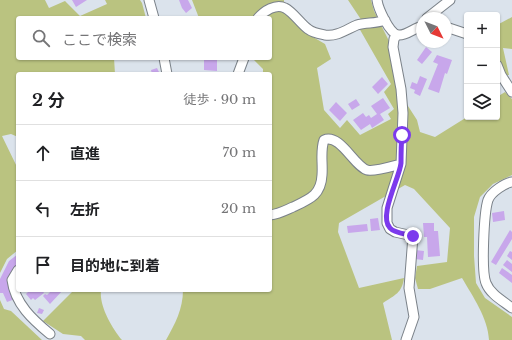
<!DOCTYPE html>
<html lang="ja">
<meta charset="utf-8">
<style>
:root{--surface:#fff;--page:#f6f6f6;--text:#202124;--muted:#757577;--line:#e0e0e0}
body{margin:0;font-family:"Libre Baskerville","Noto Sans JP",serif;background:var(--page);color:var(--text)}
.controls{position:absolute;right:12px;top:12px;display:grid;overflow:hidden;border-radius:4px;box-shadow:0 1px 3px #0004}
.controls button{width:36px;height:36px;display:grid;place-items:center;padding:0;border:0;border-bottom:1px solid var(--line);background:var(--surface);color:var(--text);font:20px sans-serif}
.compass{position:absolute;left:416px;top:12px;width:36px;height:36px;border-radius:50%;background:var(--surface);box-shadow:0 1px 3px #0004;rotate:132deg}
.stop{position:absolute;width:12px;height:12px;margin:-9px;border:3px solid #7c3aed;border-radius:50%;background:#fff}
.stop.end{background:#7c3aed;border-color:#fff;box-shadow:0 1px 4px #0008}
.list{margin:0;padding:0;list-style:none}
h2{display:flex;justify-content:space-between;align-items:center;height:52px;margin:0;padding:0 16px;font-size:17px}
h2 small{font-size:13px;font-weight:400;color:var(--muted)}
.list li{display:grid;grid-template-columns:26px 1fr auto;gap:12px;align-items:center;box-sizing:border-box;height:56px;padding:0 16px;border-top:1px solid var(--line)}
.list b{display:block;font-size:15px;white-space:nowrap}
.list em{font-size:13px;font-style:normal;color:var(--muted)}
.icon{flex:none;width:22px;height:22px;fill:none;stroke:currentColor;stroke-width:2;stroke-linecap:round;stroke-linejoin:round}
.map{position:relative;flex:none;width:512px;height:340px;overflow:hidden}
.search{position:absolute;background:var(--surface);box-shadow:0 1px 3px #0004;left:16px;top:16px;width:256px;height:44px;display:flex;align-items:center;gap:10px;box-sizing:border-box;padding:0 14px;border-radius:4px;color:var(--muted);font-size:15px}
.panel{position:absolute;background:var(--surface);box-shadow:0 1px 3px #0004;left:16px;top:72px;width:256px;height:220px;border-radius:4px}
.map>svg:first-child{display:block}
</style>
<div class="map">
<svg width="512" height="340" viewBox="0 0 512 340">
<rect width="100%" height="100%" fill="#dbe3ec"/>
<path fill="#bac380" d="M0,0H45L49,8L65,1L80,16L107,4L105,0H140L142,3L146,18H18V58H114L115,74H18V137L11,134L2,136L18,169V250L7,259L0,273Z
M192,0H284V12L313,37L325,44L331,59L317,68L324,110L340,128L347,120L360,135L391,119L388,114L394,109L384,92L391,84L359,28L366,27L348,0H371L374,11L389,41L399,92L417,120L420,132L435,137L467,117H497V97L505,92L512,99V175L493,184L480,197L474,217V256L476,283L485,298L512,317V340H489C488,318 473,297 462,278L430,289H418L415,278L417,266L447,262L450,228L414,189L405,185L339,223L338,232L359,288L404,278C402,293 395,295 383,303L392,340H166C175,324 183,309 183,290H270V74H263V69L252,58H270V18H199Z
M512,17V49L503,48L509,75H506L497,53V25Z
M74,290H101C99,306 112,328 122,340H85L81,336L63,334L43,321Z
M0,300L4,309L11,311L42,340H0Z"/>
<path fill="#c8a7eb" d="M72,0H87L76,7Z
M179,0H188L192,8L186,13L182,8Z
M426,47L432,52L422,64L417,60Z
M437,55L452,60L447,74L445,73L439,93L428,89L438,64L433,62Z
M204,58H217V71L204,70Z
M157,68L160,74H152L151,70Z
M420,76L427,79L420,96L414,93L415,90L410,88L412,82L417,84Z
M382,77L388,84L378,94L372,87Z
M383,98L390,108L380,114L384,120L372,128L370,124L361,130L353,120L363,113L366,117L369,115L371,118L377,114L371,106Z
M356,99L360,105L352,110L348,104Z
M336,102L347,113L340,121L329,110Z
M504,211L505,220L493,222L492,213Z
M378,218L380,230L371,231L370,219Z
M423,223H434V231H438L440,256L428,257L427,237H424Z
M367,224L368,231L348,233L347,226Z
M510,230L512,232V239L496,265L491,262Z
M415,250L424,251L423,260L415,259Z
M510,251L512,252V260L507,256Z
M18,254V265L15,267V299L7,302L3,293H0V279L9,261Z
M507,260L512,264V272L503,265Z
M502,268L512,275V283L499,273Z
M26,290H42L44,293L35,300L33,298L31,300L26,294L28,292Z
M52,290H63L50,304L43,296L45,294L47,295Z
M39,308L44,310L42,314L37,313Z"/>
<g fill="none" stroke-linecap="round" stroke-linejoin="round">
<defs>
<path id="minor" d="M149,0L154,18
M377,0C378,8 389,33 398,35C406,36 414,28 422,26
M258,18C264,11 276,3 285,8C293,12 301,24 308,29C313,33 320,34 325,35C337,37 347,29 357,25C366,22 376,24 385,20
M427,18L450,0
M446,27L467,34
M397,35L394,39L393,47L401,89L403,113L401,164L387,208V223L390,229L395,232L413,236L409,288L414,317L406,340
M164,58L167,74
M497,65L501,75L512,92
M238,74L244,58
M512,182C505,183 491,192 488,200C484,212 481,271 486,283C490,294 503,301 512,308
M270,215C279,214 286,210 293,207C310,199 321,195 322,175C323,163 320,151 324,140C340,133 354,166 367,170C374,172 393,166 401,164
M18,270L12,280C15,304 33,320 50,334"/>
</defs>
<use href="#minor" stroke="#7b8289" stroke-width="11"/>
<use href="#minor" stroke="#fff" stroke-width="9"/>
</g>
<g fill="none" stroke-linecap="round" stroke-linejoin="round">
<path stroke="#7c3aed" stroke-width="5" d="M402,135C401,145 401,154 401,163C400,177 378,216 390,228C394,233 407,234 413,236"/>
</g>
</svg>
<div class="controls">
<button>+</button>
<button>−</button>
<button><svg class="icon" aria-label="layers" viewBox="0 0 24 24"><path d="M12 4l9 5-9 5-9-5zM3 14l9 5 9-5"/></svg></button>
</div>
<svg class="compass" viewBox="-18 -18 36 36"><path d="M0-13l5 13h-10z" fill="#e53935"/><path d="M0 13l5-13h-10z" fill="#757577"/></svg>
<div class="stop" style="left:402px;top:135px"></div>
<div class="stop end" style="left:413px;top:236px"></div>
<div class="search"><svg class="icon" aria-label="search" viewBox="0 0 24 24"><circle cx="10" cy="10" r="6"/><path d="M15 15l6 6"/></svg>ここで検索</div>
<section class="panel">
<h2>2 分<small>徒歩 · 90 m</small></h2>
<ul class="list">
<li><svg class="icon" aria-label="ahead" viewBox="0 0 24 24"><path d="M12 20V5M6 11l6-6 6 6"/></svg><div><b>直進</b></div><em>70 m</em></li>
<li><svg class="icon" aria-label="left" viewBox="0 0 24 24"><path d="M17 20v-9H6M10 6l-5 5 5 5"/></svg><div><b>左折</b></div><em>20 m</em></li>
<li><svg class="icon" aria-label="arrive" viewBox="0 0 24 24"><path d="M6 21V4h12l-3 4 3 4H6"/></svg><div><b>目的地に到着</b></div></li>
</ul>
</section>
</div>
